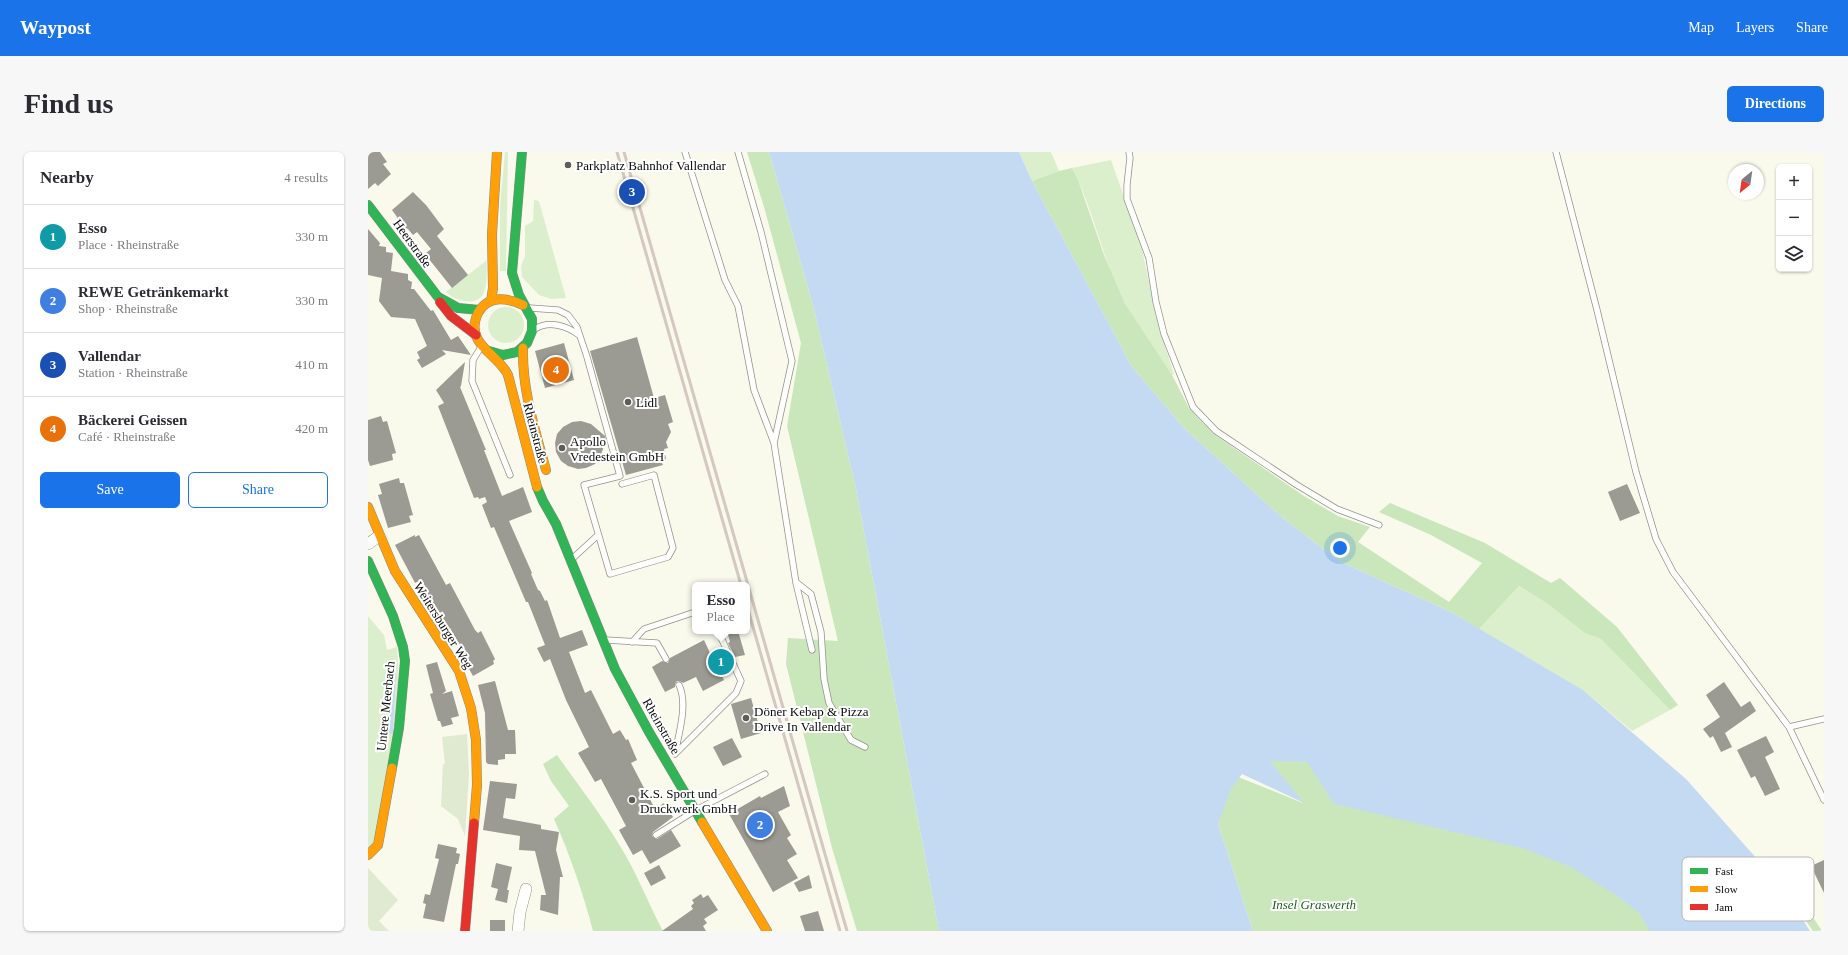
<!DOCTYPE html>
<meta charset="utf-8">
<style>
:root{--surface:#fff;--page:#f7f7f7;--text:#2b2b33;--muted:#7c7c81;--line:#e1e1e2;--accent:#1a73e8}
body{margin:0;font-family:"Times New Roman",serif;background:var(--page);color:var(--text)}
.controls{position:absolute;right:12px;top:12px;display:grid;overflow:hidden;border-radius:6px;box-shadow:0 1px 3px #0004}
.controls button{width:36px;height:36px;display:grid;place-items:center;padding:0;border:0;border-bottom:1px solid var(--line);background:var(--surface);color:var(--text);font:20px sans-serif}
.compass{position:absolute;left:1360px;top:12px;width:36px;height:36px;border-radius:50%;background:var(--surface);box-shadow:0 1px 3px #0004;rotate:209deg}
.you{position:absolute;left:972px;top:396px;width:14px;height:14px;margin:-10px;border:3px solid #fff;border-radius:50%;background:#1a73e8;box-shadow:0 0 0 6px #1a73e833}
.badge{display:grid;place-items:center;width:26px;height:26px;border-radius:50%;background:var(--accent);color:#fff;font-size:13px;font-weight:700}
.pin{position:absolute;translate:-50% -50%;border:2px solid #fff;box-shadow:0 1px 4px #0006}
.popup{position:absolute;left:324px;top:430px;width:58px;height:52px;box-sizing:border-box;display:grid;place-content:center;border-radius:6px;background:var(--surface);filter:drop-shadow(0 1px 3px #0005);font-size:13px;white-space:nowrap;color:var(--muted)}
.popup b{font-size:15px;color:var(--text)}
.popup::after{content:'';position:absolute;left:50%;top:100%;margin-left:-8px;border:8px solid transparent;border-top-color:var(--surface)}
.list{margin:0;padding:0;list-style:none}
h2{display:flex;justify-content:space-between;align-items:center;height:52px;margin:0;padding:0 16px;font-size:17px}
h2 small{font-size:13px;font-weight:400;color:var(--muted)}
.list li{display:grid;grid-template-columns:26px 1fr auto;gap:12px;align-items:center;box-sizing:border-box;height:64px;padding:0 16px;border-top:1px solid var(--line)}
.list b{display:block;font-size:15px;white-space:nowrap}
.list p{margin:0;font-size:13px;white-space:nowrap;color:var(--muted)}
.list em{font-size:13px;font-style:normal;color:var(--muted)}
.actions{display:flex;gap:8px;padding:12px 16px}
.actions a{flex:1;padding:9px 0;border:1px solid var(--accent);border-radius:6px;text-align:center;font-size:14px;color:var(--accent)}
.actions .main{background:var(--accent);color:#fff}
.icon{flex:none;width:22px;height:22px;fill:none;stroke:currentColor;stroke-width:2;stroke-linecap:round;stroke-linejoin:round}
.map{position:relative;flex:none;width:1456px;height:779px;overflow:hidden;border-radius:6px}
header{display:flex;align-items:center;gap:24px;box-sizing:border-box;height:56px;padding:0 20px;background:var(--accent);color:#fff}
header strong{font-size:19px}
nav{display:flex;gap:22px;margin-inline-start:auto;font-size:14px}
.intro{display:flex;align-items:center;justify-content:space-between;box-sizing:border-box;height:96px;padding:0 24px}
h1{margin:0;font-size:28px}
.button{padding:10px 18px;border-radius:6px;background:var(--accent);color:#fff;font-size:14px;font-weight:700}
main{display:flex;gap:24px;padding:0 24px}
aside{flex:1;background:var(--surface);border-radius:6px;box-shadow:0 1px 3px #0004}
.map>svg:first-child{display:block}
</style>
<header>
<strong>Waypost</strong>
<nav><a>Map</a><a>Layers</a><a>Share</a></nav>
</header>
<div class="intro"><h1>Find us</h1><a class="button">Directions</a></div>
<main>
<aside>
<h2>Nearby<small>4 results</small></h2>
<ul class="list">
<li><span class="badge" style="background:#0f9aa8">1</span><div><b>Esso</b><p>Place · Rheinstraße</p></div><em>330 m</em></li>
<li><span class="badge" style="background:#3f7fe0">2</span><div><b>REWE Getränkemarkt</b><p>Shop · Rheinstraße</p></div><em>330 m</em></li>
<li><span class="badge" style="background:#1a4fb4">3</span><div><b>Vallendar</b><p>Station · Rheinstraße</p></div><em>410 m</em></li>
<li><span class="badge" style="background:#e8710a">4</span><div><b>Bäckerei Geissen</b><p>Café · Rheinstraße</p></div><em>420 m</em></li>
</ul>
<div class="actions"><a class="main">Save</a><a>Share</a></div>
</aside>
<div class="map">
<svg width="1456" height="779" viewBox="0 0 1456 779">
<rect width="100%" height="100%" fill="#f9f9ec"/>
<path fill="#dcefcd" d="M137,0H140L138,119H132V53Z
M651,0H683L691,19L664,29Z
M743,8L773,93L791,176L806,222L804,223C789,201 768,174 756,151C735,108 726,59 704,16Z
M166,48L171,49L198,146L183,147L171,143L154,125L153,114L157,104V74L165,69Z
M119,108C118,117 120,132 116,140C110,156 87,149 78,140Z
M120 173a18 18 0 1 1 36 0a18 18 0 1 1-36 0Z
M1151,434L1180,452L1217,480L1233,487L1302,558L1264,579L1215,538L1111,477Z
M0,464L16,483L19,498L29,495C35,557 16,631 6,693L0,697Z"/>
<path fill="#cae6bb" d="M379,0H401L445,153L488,337L571,779H489L464,696L418,512L420,486L470,489L419,274L433,191L396,55Z
M704,16L710,28L736,103L757,152L804,223L821,256L829,265L847,283L936,344L970,364L1002,375L990,390L1081,450L1114,411L1063,383L1011,360L1022,351L1117,391L1183,431L1192,426L1249,475L1310,553L1302,558L1233,487L1217,481L1180,452L1151,434L1111,477L1083,460L971,409L910,362L816,276L764,215L664,29L691,19Z
M189,603C210,633 233,662 252,694C269,721 280,751 295,779H225C215,741 202,703 186,667L201,654L183,629L175,612Z
M901,608L939,609L1183,695L1268,743L1286,779H885L850,672L865,623L935,651Z
M1421,729L1454,779H1445L1414,735Z"/>
<path fill="#e0ead1" d="M99,582L101,622L97,684L90,667L73,654L75,612H77L74,585Z
M0,716L30,748L11,769L21,779H0Z"/>
<path fill="#c4daf2" d="M401,0H651L664,29L764,215L816,276L910,362L971,409L1083,460L1215,538L1318,627L1414,735L1442,779H1282L1271,761L1252,746L1203,715L1154,696L966,652L939,610L902,609L936,651L874,622L863,637L850,672L885,779H571L488,337L445,153Z"/>
<g fill="none" stroke-linecap="round" stroke-linejoin="round">
<path stroke="#c4daf2" stroke-width="4" d="M23,580L26,518"/>
</g>
<path fill="#9b9a93" d="M0,0H12L19,10L15,12L23,22L10,34L7,31L0,37Z
M45,40L58,53L76,77L69,84L100,123L84,136L57,102L63,97L49,80L45,83L40,77L32,74L29,65L24,58Z
M0,77L12,91L11,94L18,95V100L25,101L23,119L40,122V128L44,130L43,137H46L63,159L65,158L83,188L90,184L103,203L74,198L78,202L54,216L49,208L52,206L49,200L59,194L47,167L23,165L11,149L14,126L0,123Z
M269,185L286,246L297,243L305,270L300,272L303,280L298,290L300,296L296,297L298,307L293,309L295,313L258,323L222,199Z
M196,191L206,228L177,236L167,199Z
M97,210L93,234L92,235L118,298H116L134,344L155,335L164,360L141,369L164,421L163,422L170,438L172,439L177,449L179,448L192,486L214,478L220,493L201,500L217,541L223,538L245,582L252,578L258,588L260,587L269,608L263,611L287,657L296,651L305,665L285,680L284,684L289,687L303,678L313,694L282,712L274,698L265,703L251,678L258,674L233,627L227,630L210,601L221,595L198,548L182,507L176,510L169,496L177,493L160,450H158L126,375L123,376L114,353L119,350L117,345L111,347L110,345L106,346L70,254L76,251L68,238Z
M13,264L15,270L19,269L28,301L24,302L25,308L2,314L0,308V268Z
M213,269L223,272L237,284L238,289L232,305L227,312L218,316L210,317L200,314L193,309L188,300L187,291L189,282L195,275L204,270Z
M31,326L32,331H36L45,363L41,364L43,370L20,376L10,343L14,342L11,332Z
M1259,332L1272,361L1252,369L1240,340Z
M47,383V385L51,383L78,433L82,431L107,478L110,481L113,479L127,507L125,509L126,512L105,524L90,497L93,495L82,476L78,479L51,429L47,431L27,393Z
M359,479H370L377,503L367,505L360,491L362,490Z
M336,488L342,501L353,495L363,519L354,524L356,528L335,539L328,525L315,531L312,529H309L307,532V535L297,540L284,515L294,509L300,511L302,506Z
M69,510L78,539L74,542L84,539L91,564L83,566L85,572L74,575L72,569H70L62,542L65,541L58,513Z
M127,529L140,578H147L148,602H137V607L130,608V613L120,612L118,610L117,561L110,533Z
M1356,530L1373,555L1382,549L1388,559L1357,581L1364,595L1353,600L1345,584L1342,586L1335,577L1352,565L1338,543Z
M383,546L393,581L373,587L363,552Z
M1398,584L1406,600L1397,605L1412,637L1397,644L1387,624L1383,626L1369,598Z
M364,586L374,605L355,614L345,595Z
M122,629L149,632L147,647L138,646L135,666L173,673V677L191,680L188,698L195,725H192L190,763L172,758L173,743H178L167,699L151,698L152,684L115,678Z
M416,634L422,654L410,660L423,683L419,686L429,702L419,708L430,726L405,740L361,662L392,644L393,646Z
M70,692L89,696L88,701L92,702L90,712H88L76,770L55,766L58,752L55,751L57,742L62,743L71,707L67,706Z
M1456,708V741L1443,714Z
M128,711L144,715L139,738H141L139,751L127,748L130,737L123,735Z
M291,713L298,726L283,734L276,721Z
M441,723L444,736L431,740L426,731Z
M333,742L335,746L340,743L350,758L336,767L339,771L335,774L338,779H294L325,757L323,754L326,751L324,748Z
M450,759L456,779H437L432,764Z
M122,768H137V779H122Z"/>
<g fill="none" stroke-linecap="round" stroke-linejoin="round">
<defs>
<path id="lane" d="M317,0L357,128L370,154L386,238L406,291L428,431L444,498
M370,0L393,80L424,209L406,291
M761,0L762,6L759,33V47L781,106L788,150L796,182L825,255L848,279L929,333L969,357L1011,373
M1188,0L1229,158L1268,320L1288,387L1305,420L1421,575L1456,648
M162,156L190,158L200,163L209,175L219,205L252,324L216,333L242,422L300,405L305,396L286,323L254,332
M167,177C181,168 199,174 211,183
M113,195L105,208L104,229L142,323
M205,406L230,383
M429,431L443,442L453,480L456,527L461,551L483,588L497,595
M238,488L289,491L298,507
M264,490L276,477L327,460
M1421,575L1456,567
M307,601C311,582 320,551 311,533
M307,602L368,541L373,529L350,479
M288,683L328,658L397,622"/>
<path id="street" d="M0,392L11,384
M150,779L152,760L158,737"/>
<path id="fast" d="M0,53L70,145L90,156L112,158
M121,199L135,203L149,200L159,191L164,179V167L151,143L144,121L154,0
M169,335L175,349L188,372L247,517L281,580L334,670
M0,409L25,464L35,495L37,509L31,576L24,616"/>
<path id="slow" d="M123,149L125,136L124,82L129,0
M155,153C144,148 130,144 119,151C113,155 110,159 108,166C99,193 131,203 140,223L169,335
M155,196C154,238 167,278 178,318
M0,355L27,419L91,519L103,556L108,588L109,633L106,671
M334,670L399,779
M0,703L10,693L24,616"/>
<path id="jam" d="M72,150L83,164L108,183
M97,779L106,671"/>
</defs>
<use href="#lane" stroke="#92928c" stroke-width="7"/>
<use href="#street" stroke="#92928c" stroke-width="12"/>
<use href="#fast" stroke="#888882" stroke-width="10"/>
<use href="#slow" stroke="#888882" stroke-width="10"/>
<use href="#jam" stroke="#888882" stroke-width="10"/>
<use href="#lane" stroke="#fefefc" stroke-width="5.5"/>
<use href="#street" stroke="#fefefc" stroke-width="11"/>
<use href="#fast" stroke="#30b455" stroke-width="9"/>
<use href="#slow" stroke="#ff9f0a" stroke-width="9"/>
<use href="#jam" stroke="#e5322d" stroke-width="9"/>
<path stroke="#d5c7c2" stroke-width="3" d="M249,0L373,433
M256,0L479,779
M379,454L472,779"/>
</g>
<g fill="#5e5e59" stroke="#fff" stroke-width="1.5">
<circle cx="200" cy="13" r="4"/>
<circle cx="260" cy="250" r="4"/>
<circle cx="194" cy="296" r="4"/>
<circle cx="378" cy="566" r="4"/>
<circle cx="264" cy="648" r="4"/>
</g>
<g text-anchor="middle" stroke-width="4" stroke-linejoin="round" paint-order="stroke">
<g font-size="13" fill="#0a0a0a" stroke="#fff" text-anchor="start">
<text x="208" y="18">Parkplatz Bahnhof Vallendar</text>
<text x="268" y="255">Lidl</text>
<text x="202" y="294">Apollo<tspan x="202" dy="15">Vredestein GmbH</tspan></text>
<text x="386" y="564">Döner Kebap &amp; Pizza<tspan x="386" dy="15">Drive In Vallendar</tspan></text>
<text x="272" y="646">K.S. Sport und<tspan x="272" dy="15">Druckwerk GmbH</tspan></text>
</g>
<g font-size="13" fill="#0a0a0a" stroke="#fff">
<text transform="translate(45 91) rotate(54)" y="5">Heerstraße</text>
<text transform="translate(168 281) rotate(75)" y="5">Rheinstraße</text>
<text transform="translate(76 473) rotate(58)" y="5">Weitersburger Weg</text>
<text transform="translate(17 554) rotate(-84)" y="5">Untere Meerbach</text>
<text transform="translate(294 574) rotate(60)" y="5">Rheinstraße</text>
</g>
<g font-size="13" font-style="italic" fill="#1e5e1d" stroke="#fff">
<text x="946" y="757">Insel Graswerth</text>
</g>
</g>
<rect x="1314" y="705" width="132" height="64" rx="6" fill="#fff" stroke="#b6b6b6" stroke-width="1"/>
<rect x="1322" y="716" width="18" height="6" fill="#30b455"/>
<rect x="1322" y="734" width="18" height="6" fill="#ff9f0a"/>
<rect x="1322" y="752" width="18" height="6" fill="#e5322d"/>
<g font-size="11" fill="#0a0a0a">
<text x="1347" y="723">Fast</text>
<text x="1347" y="741">Slow</text>
<text x="1347" y="759">Jam</text>
</g>
</svg>
<div class="controls">
<button>+</button>
<button>−</button>
<button><svg class="icon" aria-label="layers" viewBox="0 0 24 24"><path d="M12 4l9 5-9 5-9-5zM3 14l9 5 9-5"/></svg></button>
</div>
<svg class="compass" viewBox="-18 -18 36 36"><path d="M0-13l5 13h-10z" fill="#e53935"/><path d="M0 13l5-13h-10z" fill="#7c7c81"/></svg>
<div class="you"></div>
<div class="pin badge" style="left:353px;top:510px;background:#0f9aa8">1</div>
<div class="popup"><b>Esso</b>Place</div>
<div class="pin badge" style="left:392px;top:673px;background:#3f7fe0">2</div>
<div class="pin badge" style="left:264px;top:40px;background:#1a4fb4">3</div>
<div class="pin badge" style="left:188px;top:218px;background:#e8710a">4</div>
</div>
</main>
